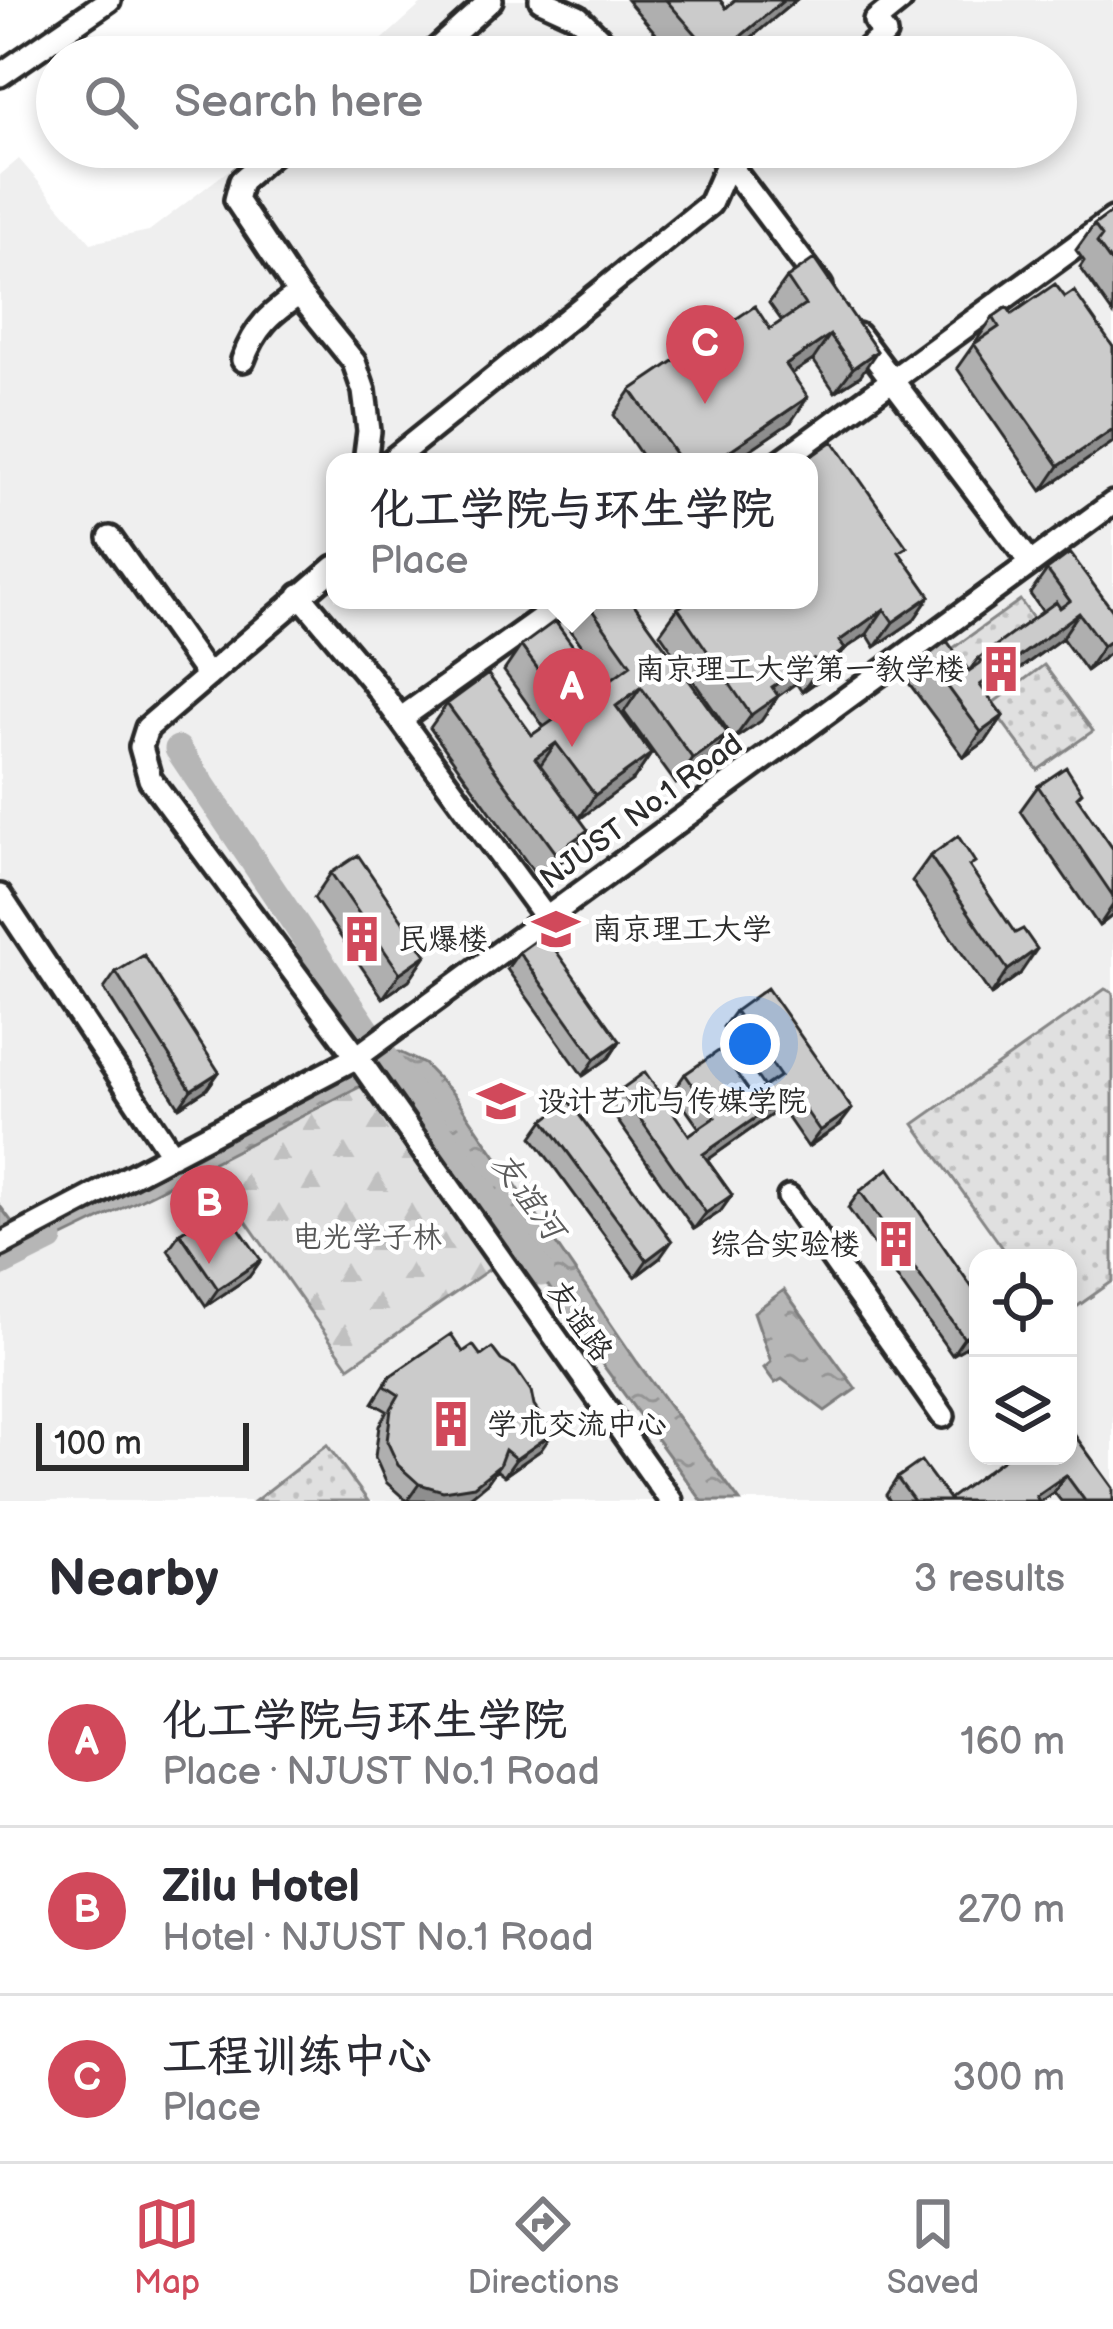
<!DOCTYPE html>
<meta charset="utf-8">
<style>
:root{--surface:#fff;--page:#f2f2f3;--text:#2b2b33;--muted:#7c7c81;--line:#e1e1e2;--accent:#d1495b}
body{margin:0;font-family:"Balsamiq Sans","LXGW WenKai TC",sans-serif;background:var(--page);color:var(--text)}
.controls{position:absolute;right:36px;bottom:36px;display:grid;overflow:hidden;border-radius:24px;box-shadow:0 6px 18px #0003}
.controls button{width:108px;height:108px;display:grid;place-items:center;padding:0;border:0;border-bottom:3px solid var(--line);background:var(--surface);color:var(--text);font:60px sans-serif}
.scale{position:absolute;left:36px;bottom:30px;width:213px;box-sizing:border-box;padding-left:12px;border:6px solid #2b2b2b;border-top:0;font-size:33px;line-height:42px;white-space:nowrap;color:#2b2b2b;-webkit-text-stroke:9px #fff;paint-order:stroke}
.you{position:absolute;left:750px;top:1044px;width:42px;height:42px;margin:-30px;border:9px solid #fff;border-radius:50%;background:#1a73e8;box-shadow:0 0 0 18px #1a73e833}
.badge{display:grid;place-items:center;width:78px;height:78px;border-radius:50%;background:var(--accent);color:#fff;font-size:39px;font-weight:700}
.pin{position:absolute;translate:-50% -99px;filter:drop-shadow(0 3px 6px #0008)}
.pin::after{content:'';position:absolute;top:63px;width:42px;height:36px;background:inherit;clip-path:polygon(0 0,100% 0,50% 100%)}
.popup{position:absolute;left:326px;top:453px;width:492px;height:156px;box-sizing:border-box;display:grid;place-content:center;border-radius:24px;background:var(--surface);filter:drop-shadow(0 3px 9px #0005);font-size:39px;white-space:nowrap;color:var(--muted)}
.popup b{font-size:45px;color:var(--text)}
.popup::after{content:'';position:absolute;left:50%;top:100%;margin-left:-24px;border:24px solid transparent;border-top-color:var(--surface)}
.list{margin:0;padding:0;list-style:none}
h2{display:flex;justify-content:space-between;align-items:center;height:156px;margin:0;padding:0 48px;font-size:51px}
h2 small{font-size:39px;font-weight:400;color:var(--muted)}
.list li{display:grid;grid-template-columns:78px 1fr auto;gap:36px;align-items:center;box-sizing:border-box;height:168px;padding:0 48px;border-top:3px solid var(--line)}
.list b{display:block;font-size:45px;white-space:nowrap}
.list p{margin:0;font-size:39px;white-space:nowrap;color:var(--muted)}
.list em{font-size:39px;font-style:normal;color:var(--muted)}
.icon{flex:none;width:66px;height:66px;fill:none;stroke:currentColor;stroke-width:2;stroke-linecap:round;stroke-linejoin:round}
.map{position:relative;flex:none;width:1113px;height:1501px;overflow:hidden}
.search{position:absolute;background:var(--surface);box-shadow:0 6px 18px #0003;left:36px;right:36px;top:36px;height:132px;display:flex;align-items:center;gap:30px;box-sizing:border-box;padding:0 42px;border-radius:66px;color:var(--muted);font-size:45px}
.sheet{height:660px;background:var(--surface)}
nav{display:flex;justify-content:space-around;align-items:center;box-sizing:border-box;height:168px;border-top:3px solid var(--line);background:var(--surface);font-size:33px;color:var(--muted)}
nav a{display:grid;justify-items:center;gap:6px}
nav .on{color:var(--accent)}
.map>svg:first-child{display:block}
</style>
<div class="map">
<svg width="1113" height="1501" viewBox="0 0 1113 1501">
<defs>
<pattern id="forest-firs" width="22" height="20" patternUnits="userSpaceOnUse" patternTransform="scale(3)"><rect width="22" height="20" fill="#e0e0e0"/><path d="M5 1l3.5 6h-7zM16 11l3.5 6h-7z" fill="#c0c0c0"/></pattern>
<pattern id="park-dots" width="8" height="8" patternUnits="userSpaceOnUse" patternTransform="scale(3)"><rect width="8" height="8" fill="#e0e0e0"/><path d="M2 2h.1M6 6h.1" fill="none" stroke="#c0c0c0" stroke-width="1.8" stroke-linecap="round"/></pattern>
<pattern id="water-ripples" width="26" height="14" patternUnits="userSpaceOnUse" patternTransform="scale(3)"><rect width="26" height="14" fill="#b6b6b6"/><path d="M2 4q2-2 4 0t4 0M15 11q2-2 4 0t4 0" fill="none" stroke="#949494"/></pattern>
</defs>
<rect width="100%" height="100%" fill="#fff"/>
<filter id="ink" filterUnits="userSpaceOnUse"><feTurbulence type="fractalNoise" baseFrequency=".00833" numOctaves="2"/><feDisplacementMap in="SourceGraphic" scale="24" xChannelSelector="R" yChannelSelector="G"/><feConvolveMatrix kernelMatrix="1 2 1 2 8 2 1 2 1" color-interpolation-filters="sRGB"/></filter>
<g filter="url(#ink)">
<path fill="#efefef" fill-rule="evenodd" d="M426,0H1113V1501H0V175L19,159L91,243L149,231L259,147H1056V57H363ZM335,462H809V600H335ZM978,1258H1068V1456H978Z"/>
<path fill="url(#forest-firs)" stroke="#868686" stroke-width="3" d="M368,1083L497,1264L349,1367L205,1163Z"/>
<path fill="url(#park-dots)" stroke="#868686" stroke-width="3" d="M1020,600L1039,627L962,683L942,656Z
M1044,665L1093,731L1038,770L990,705Z
M1105,989L1113,993V1281L1068,1313V1258H1010L914,1124Z
M327,1445L368,1501H255Z"/>
<path fill="url(#water-ripples)" stroke="#7e7e7e" stroke-width="3" d="M399,1052L424,1064L454,1095L637,1362L740,1501H702L578,1331L425,1099C403,1078 400,1071 370,1081L154,1193L24,1256L10,1251L0,1239V1206L18,1230L374,1055Z
M784,1290L856,1389L825,1411L782,1379L775,1383L764,1368L771,1362L754,1312Z"/>
<g fill="none" stroke-linecap="round" stroke-linejoin="round">
<path stroke="#b6b6b6" stroke-width="27" d="M178,749L391,1066L541,1273
M0,1264L50,1239"/>
<defs>
<path id="minor" d="M541,0L578,17L618,57
M428,57L491,0
M857,57L885,34L875,21L901,0
M0,75L109,0
M280,147L241,181L236,200L299,294L354,362L364,391L369,431L365,462
M748,147L728,163L821,286
M858,335L1030,562
M243,360C255,327 270,314 299,294
M390,462L710,204L728,163L711,147
M780,462L1113,219
M110,538L208,676
M335,567L147,728L141,747L150,779L357,1057L671,1501
M300,595L370,678L546,918
M400,719L567,600
M0,896L172,1155
M789,1197L943,1416
M0,1245L357,1057L1113,503"/>
</defs>
<use href="#minor" stroke="#2b2b2b" stroke-width="30"/>
<use href="#minor" stroke="#fff" stroke-width="21"/>
</g>
<path fill="#afafaf" stroke="#2b2b2b" stroke-width="3" d="M627,0H720L726,8L796,0L728,57H676Z
M1113,211V314L1080,267L1084,261L1076,250L1094,225Z
M787,278L860,376L835,392L813,360L792,373L791,422L732,462H646L614,415L631,390L770,329L782,321L769,303Z
M1065,297L1113,347V442L1042,491L957,368L993,317L1012,314Z
M901,555L930,596L913,621L875,647L867,634L845,649L828,674L802,692L796,683L778,696L761,721L734,739L660,633L678,608Z
M1047,570L1113,611V648L1109,654L1086,671L1062,638L986,693L1003,716L986,741L964,757L908,682L926,657L969,671L979,658L1043,612L1030,594Z
M585,600L728,734L710,759L676,784L624,712L622,714L651,754L634,779L579,819L570,855L538,878L430,728L447,704L532,735L544,727L504,671L521,646L602,686L608,682L567,625Z
M1038,786L1078,799L1113,849V915L1099,926L1020,811Z
M930,856L970,868L1020,974L991,995L912,881Z
M331,873L426,955L409,980L383,998L314,898Z
M519,952L620,1041L609,1058L583,1076L507,969Z
M116,972L219,1072L207,1089L179,1107L104,989Z
M735,1011L840,1125L808,1147L781,1108L707,1160L732,1195L720,1212L694,1229L608,1107L620,1090L689,1135L699,1128L673,1091L685,1074L752,1095L764,1087L723,1027Z
M544,1120L660,1258L635,1277L532,1137Z
M860,1191L978,1340L952,1355L848,1208Z
M180,1233L261,1260L249,1277L206,1306L168,1250Z
M463,1352L541,1450L504,1476L496,1470L487,1483L407,1501L386,1482L375,1457L379,1426L387,1411L373,1403L390,1376Z
M1068,1456L1113,1501H1061L1054,1492L1041,1501H890L886,1495L897,1478L949,1499Z"/>
<path fill="#8e8e8e" stroke="#2b2b2b" stroke-width="3" d="M784,0H796L728,57H716Z
M830,335L813,360L769,389L786,365Z
M877,351L860,376L835,392L853,368Z
M808,397L791,422L732,462H713Z
M1113,429V442L1042,491L1059,466Z
M930,596L913,621L875,647L893,622Z
M884,609L867,634L845,649L828,674L802,692L839,641Z
M1079,613L1062,638L963,710L980,685Z
M1113,639V648L1109,654L1086,671L1103,646Z
M814,659L796,683L778,696L761,721L734,739L772,687Z
M641,687L624,712L599,730L616,706Z
M1003,716L986,741L964,757L981,732Z
M728,734L710,759L676,784L693,759Z
M556,743L539,767L535,758Z
M651,754L634,779L578,820L595,795Z
M588,830L570,855L538,878L556,853Z
M1113,905V915L1099,926Z
M1037,949L1020,974L991,995L1008,970Z
M426,955L409,980L383,998L400,973Z
M620,1041L609,1058L583,1076L595,1059Z
M219,1072L207,1089L179,1107L191,1090Z
M793,1092L781,1108L692,1171L703,1154Z
M852,1109L840,1125L808,1147L820,1131Z
M732,1195L720,1212L694,1229L706,1213Z
M672,1241L660,1258L635,1277L647,1260Z
M261,1260L249,1277L206,1306L218,1289Z
M978,1330V1340L952,1355L964,1338Z
M553,1433L541,1450L504,1476L516,1459Z
M499,1466L487,1483L465,1501H407L419,1484Z
M1066,1475L1054,1492L1041,1501H1032L1036,1496Z"/>
<path fill="#cbcbcb" stroke="#2b2b2b" stroke-width="3" d="M666,0H720L726,8L735,0H784L716,57Z
M1113,211V265L1097,243L1102,236L1094,225Z
M814,259L877,351L853,368L830,335L786,365L808,397L713,462H681L631,390L755,306L770,329L805,305L787,278Z
M1055,284L1065,297L1074,291L1113,347V429L1059,466L974,344L999,327L993,317L1007,307L1012,314Z
M833,441L907,547L899,552L930,596L893,622L884,609L839,641L845,649L820,667L814,659L772,687L778,696L751,715L678,608L690,600H809V462H803Z
M1070,553L1113,611V639L1103,646L1079,613L980,685L1003,716L981,732L926,657L947,641L969,671L982,662L979,658L1056,602L1060,608L1070,601L1047,570Z
M585,600H631L728,734L693,759L641,687L616,706L651,754L595,795L556,743L535,758L588,830L556,853L447,704L488,674L532,735L568,710L521,646L555,621L602,686L631,665Z
M1066,767L1082,792L1077,797L1113,849V896L1038,786Z
M958,836L975,862L969,866L1015,933L1023,929L1037,949L1008,970L930,856Z
M358,855L426,955L400,973L331,873Z
M544,934L620,1041L595,1059L519,952Z
M144,955L219,1072L191,1090L116,972Z
M767,988L852,1109L820,1131L793,1092L703,1154L732,1195L706,1213L620,1090L645,1072L689,1135L715,1117L685,1074L720,1050L752,1095L780,1076L735,1011Z
M569,1101L672,1241L647,1260L544,1120Z
M889,1168L978,1296V1330L964,1338L860,1191Z
M223,1205L261,1260L218,1289L180,1233Z
M451,1334L463,1352L473,1345L481,1356L492,1348L501,1360L515,1368L531,1391L534,1406L553,1433L516,1459L505,1450L499,1466L474,1486L443,1491L419,1484L398,1465L387,1441L391,1409L399,1395L385,1386L390,1376Z
M1068,1426L1113,1488V1500L1111,1501H1085L1066,1475L1036,1496L1039,1501H914L897,1478L921,1461L949,1499L1008,1456H1068Z"/>
</g>
<defs>
<symbol id="building-bare" viewBox="-9 -9 18 18"><path d="M-4-6H4V6H1V3H-1V6H-4ZM-2.5-4.3h1.7v1.8h-1.7ZM.8-4.3h1.7v1.8H.8ZM-2.5-1h1.7V.8h-1.7ZM.8-1h1.7V.8H.8Z" fill="#d1495b" stroke="#fff" stroke-width="2.5" paint-order="stroke"/></symbol>
<symbol id="university-bare" viewBox="-9 -9 18 18"><path d="M0-5L7-2L0 1L-7-2ZM-4 1L0 2.5L4 1V4Q0 6-4 4Z" fill="#d1495b" stroke="#fff" stroke-width="2.5" paint-order="stroke"/></symbol>
</defs>
<g fill-rule="evenodd">
<use href="#building-bare" x="968" y="636" width="66" height="66"/>
<use href="#university-bare" x="523" y="896" width="66" height="66"/>
<use href="#building-bare" x="329" y="906" width="66" height="66"/>
<use href="#university-bare" x="468" y="1068" width="66" height="66"/>
<use href="#building-bare" x="863" y="1211" width="66" height="66"/>
<use href="#building-bare" x="418" y="1391" width="66" height="66"/>
</g>
<g text-anchor="middle" stroke-width="9" stroke-linejoin="round" paint-order="stroke">
<g font-size="30" fill="#2b2b2b" stroke="#fff" text-anchor="start">
<text x="965" y="679" text-anchor="end">南京理工大学第一教学楼</text>
<text x="592" y="939">南京理工大学</text>
<text x="398" y="949">民爆楼</text>
<text x="537" y="1111">设计艺术与传媒学院</text>
<text x="860" y="1254" text-anchor="end">综合实验楼</text>
<text x="487" y="1434">学术交流中心</text>
</g>
<g font-size="30" fill="#2b2b2b" stroke="#fff">
<text transform="translate(641 811) rotate(-36)" y="10">NJUST No.1 Road</text>
<text transform="translate(580 1321) rotate(55)" y="10">友谊路</text>
</g>
<g font-size="30" fill="#585858" stroke="#fff">
<text x="367" y="1247">电光学子林</text>
</g>
<g font-size="33" font-style="italic" fill="#5c5c5c" stroke="#fff">
<text transform="translate(529 1195) rotate(54)" y="12">友谊河</text>
</g>
</g>
</svg>
<div class="controls">
<button><svg class="icon" aria-label="locate" viewBox="0 0 24 24"><circle cx="12" cy="12" r="6"/><path d="M12 2v4M12 18v4M2 12h4M18 12h4"/></svg></button>
<button><svg class="icon" aria-label="layers" viewBox="0 0 24 24"><path d="M12 4l9 5-9 5-9-5zM3 14l9 5 9-5"/></svg></button>
</div>
<div class="scale">100 m</div>
<div class="you"></div>
<div class="pin badge" style="left:572px;top:747px">A</div>
<div class="popup"><b>化工学院与环生学院</b>Place</div>
<div class="pin badge" style="left:209px;top:1264px">B</div>
<div class="pin badge" style="left:705px;top:404px">C</div>
<div class="search"><svg class="icon" aria-label="search" viewBox="0 0 24 24"><circle cx="10" cy="10" r="6"/><path d="M15 15l6 6"/></svg>Search here</div>
</div>
<section class="sheet">
<h2>Nearby<small>3 results</small></h2>
<ul class="list">
<li><span class="badge">A</span><div><b>化工学院与环生学院</b><p>Place · NJUST No.1 Road</p></div><em>160 m</em></li>
<li><span class="badge">B</span><div><b>Zilu Hotel</b><p>Hotel · NJUST No.1 Road</p></div><em>270 m</em></li>
<li><span class="badge">C</span><div><b>工程训练中心</b><p>Place</p></div><em>300 m</em></li>
</ul>
</section>
<nav>
<a class="on"><svg class="icon" aria-label="map" viewBox="0 0 24 24"><path d="M3 6l6-2 6 2 6-2v14l-6 2-6-2-6 2zM9 4v14M15 6v14"/></svg>Map</a>
<a><svg class="icon" aria-label="directions" viewBox="0 0 24 24"><path d="M12 3l9 9-9 9-9-9zM9 14v-3h6M13 9l2 2-2 2"/></svg>Directions</a>
<a><svg class="icon" aria-label="saved" viewBox="0 0 24 24"><path d="M7 4h10v16l-5-4-5 4z"/></svg>Saved</a>
</nav>
